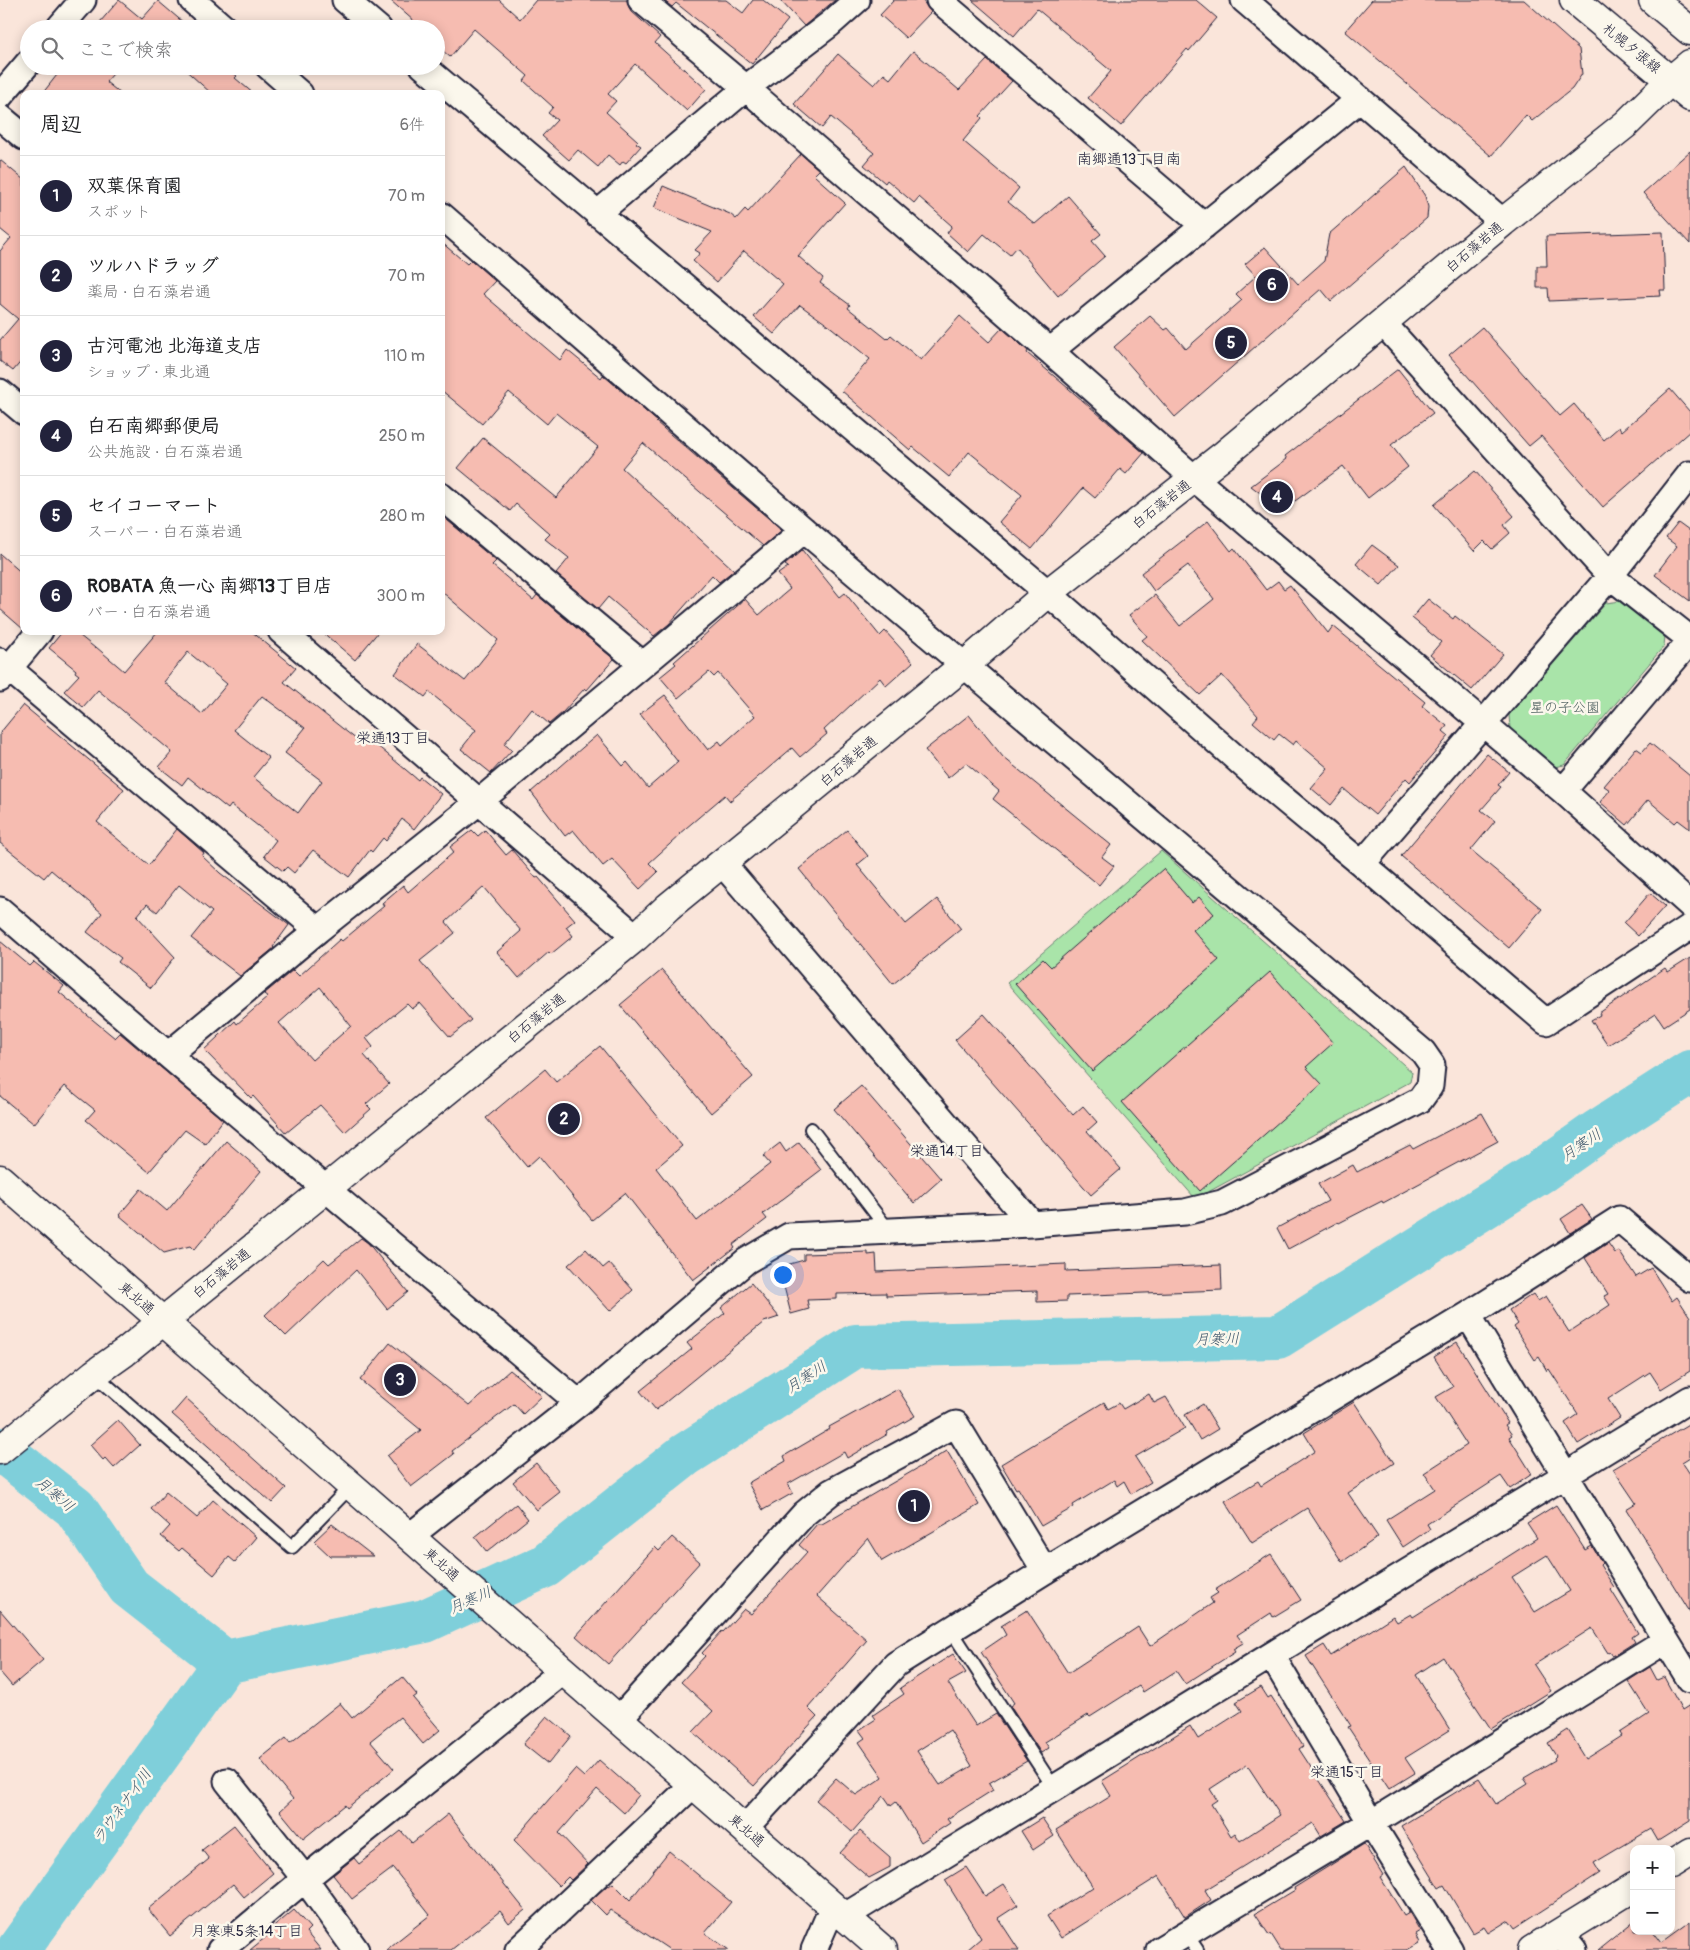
<!DOCTYPE html>
<html lang="ja">
<meta charset="utf-8">
<style>
:root{--surface:#fff;--page:#f6f6f6;--text:#202124;--muted:#757577;--line:#e0e0e0;--accent:#22223b}
body{margin:0;font-family:Pangolin,"Klee One",sans-serif;background:var(--page);color:var(--text)}
.controls{position:absolute;right:15px;bottom:15px;display:grid;overflow:hidden;border-radius:10px;box-shadow:0 2px 12px #0003}
.controls button{width:45px;height:45px;display:grid;place-items:center;padding:0;border:0;border-bottom:1px solid var(--line);background:var(--surface);color:var(--text);font:25px sans-serif}
.you{position:absolute;left:782px;top:1274px;width:18px;height:18px;margin:-12px;border:4px solid #fff;border-radius:50%;background:#1a73e8;box-shadow:0 0 0 8px #1a73e833}
.badge{display:grid;place-items:center;width:32px;height:32px;border-radius:50%;background:var(--accent);color:#fff;font-size:16px;font-weight:700}
.pin{position:absolute;translate:-50% -50%;border:2px solid #fff;box-shadow:0 1px 5px #0006}
.list{margin:0;padding:0;list-style:none}
h2{display:flex;justify-content:space-between;align-items:center;height:65px;margin:0;padding:0 20px;font-size:21px}
h2 small{font-size:16px;font-weight:400;color:var(--muted)}
.list li{display:grid;grid-template-columns:32px 1fr auto;gap:15px;align-items:center;box-sizing:border-box;height:80px;padding:0 20px;border-top:1px solid var(--line)}
.list b{display:block;font-size:19px;white-space:nowrap}
.list p{margin:0;font-size:16px;white-space:nowrap;color:var(--muted)}
.list em{font-size:16px;font-style:normal;color:var(--muted)}
.icon{flex:none;width:28px;height:28px;fill:none;stroke:currentColor;stroke-width:2;stroke-linecap:round;stroke-linejoin:round}
.map{position:relative;flex:none;width:1690px;height:1950px;overflow:hidden}
.search{position:absolute;background:var(--surface);box-shadow:0 2px 12px #0003;left:20px;top:20px;width:425px;height:55px;display:flex;align-items:center;gap:12px;box-sizing:border-box;padding:0 18px;border-radius:28px;color:var(--muted);font-size:19px}
.panel{position:absolute;background:var(--surface);box-shadow:0 2px 12px #0003;left:20px;top:90px;width:425px;height:545px;border-radius:10px}
.map>svg:first-child{display:block}
</style>
<div class="map">
<svg width="1690" height="1950" viewBox="0 0 1690 1950">
<rect width="100%" height="100%" fill="#fae5da"/>
<filter id="ink" filterUnits="userSpaceOnUse"><feTurbulence type="fractalNoise" baseFrequency=".02" numOctaves="2"/><feDisplacementMap in="SourceGraphic" scale="10" xChannelSelector="R" yChannelSelector="G"/><feConvolveMatrix kernelMatrix="1 2 1 2 8 2 1 2 1" color-interpolation-filters="sRGB"/></filter>
<g filter="url(#ink)">
<path fill="#a9e4a9" stroke="#668372" d="M1621,601L1665,636L1664,646L1564,765L1555,767L1510,729L1509,715L1606,603Z
M1161,851L1412,1072L1410,1082L1210,1191L1194,1197L1007,983Z"/>
<g fill="none" stroke-linecap="round" stroke-linejoin="round">
<path stroke="#7fcfda" stroke-width="44" d="M0,1449L75,1508L129,1587L225,1662L425,1621L545,1566L685,1455L855,1346L1278,1337L1540,1172L1598,1131L1690,1072
M18,1950L225,1662"/>
</g>
<path fill="#f6bcb1" stroke="#22223b" fill-rule="evenodd" d="M119,0L142,19L158,1L191,29H94Z
M390,0H499L520,19L536,0H627L628,5L631,11L660,37L655,43L706,89L687,111L635,64L608,94L616,101L606,112L638,141L636,143L641,146L626,163L623,161L620,165L608,155L598,167L578,150L569,160L542,136L557,120L548,113L553,107L524,81L528,76L474,29L450,57L436,45V29H423Z
M663,0H726L743,13L753,0H763L788,20L752,64L676,3L672,7Z
M780,0H835L804,26Z
M894,0H922L931,12L906,38L880,15Z
M972,0H1196L1217,18L1189,51L1187,49L1121,126L1088,98L1111,71L1037,9L1014,36Z
M1372,0H1524L1579,49L1582,74L1572,89L1532,121L1526,115L1491,156L1345,31Z
M913,51L959,90L987,60L1012,81L980,116L982,118L963,141L1019,188L1008,202L1035,224L1068,196L1101,234L1092,241L1105,256L1058,296L1017,247L1010,255L984,234L968,252L947,233L952,226L919,197L914,203L887,180L885,183L864,165L874,153L831,117L822,128L794,104L838,54L874,85L884,74L890,79Z
M64,66H120L106,82L121,94H42Z
M181,66H225L237,76L235,78L254,94H212Z
M1690,151V244L1643,193Z
M801,154L819,170L814,175L845,203L798,256L823,278L820,283L850,305L848,308L887,339L891,335L921,360L960,316L989,342L1002,328L1028,351L1027,353L1144,453L1126,474L1120,469L1095,498L1083,488L1032,549L999,522L1022,495L969,452L949,477L913,447L910,450L842,391L870,359L832,328L800,305L774,334L754,317L783,284L744,251L717,282L693,261L700,253L695,250L712,232L654,208L663,186L730,214L736,219L745,209L748,212Z
M0,160L24,180V358L13,371L0,361V340L18,319L0,304V251L11,238L0,229Z
M1406,167L1425,196L1428,207L1427,218L1331,301L1321,289L1175,417L1114,347L1150,316L1165,330L1168,328L1186,349L1242,300L1236,294L1256,276L1245,264L1265,247L1298,284L1324,261L1329,234Z
M1663,232L1665,290H1660L1661,296L1549,301L1548,288H1537V266H1547L1546,236Z
M441,242L467,264L471,260L495,281L483,294L560,360L567,350L601,378L603,375L657,421L656,422L782,530L763,546L643,443L622,468L734,570L719,582L712,575L669,624L654,636L608,597L598,609L556,574L569,558L545,539L550,534L516,504L510,511L458,468L483,438L556,498L598,447L556,413L547,424L509,392L482,424L441,390Z
M1482,327L1560,416L1574,404L1604,440L1619,427L1622,431L1670,389L1690,412V431L1603,507L1541,436L1529,446L1449,355Z
M1398,369L1433,413L1391,445L1408,467L1368,498L1343,466L1295,501L1289,497L1280,508L1251,486L1287,459L1285,456Z
M1475,471L1514,516L1504,525L1510,533L1492,549L1484,541L1474,551L1434,505Z
M441,515L496,561L492,565L533,600L537,595L614,659L587,690L585,688L562,713L549,724L532,709L504,744L512,750L491,773L461,749L476,730L429,692L425,697L395,674L417,644L465,681L498,640L441,591Z
M1208,521L1231,551L1234,548L1266,590L1278,581L1284,589L1290,585L1328,633L1333,626L1425,702L1422,706L1447,726L1443,731L1449,736L1410,782L1406,778L1375,815L1344,789L1331,805L1311,788L1328,768L1296,741L1293,745L1279,734L1274,740L1253,722L1258,716L1222,675L1200,695L1142,640L1147,636L1129,615L1155,595L1180,626L1214,599L1188,565L1154,591L1141,573Z
M1678,523L1689,531L1690,530V601L1655,575L1677,546L1666,538Z
M1372,545L1399,565L1381,585L1356,564Z
M802,550L840,597L845,593L880,636L885,631L913,662L886,686L880,678L824,730L827,734L800,757L792,748L730,801L725,795L679,834L680,835L649,863L658,872L640,889L612,859L603,866L573,830L565,836L531,792L597,735L623,766L627,762L648,788L678,762L640,714L665,695L708,750L719,741L722,745L755,716L718,673L714,677L709,672L678,698L660,677L676,664L674,662L745,599L759,615L790,589L778,574L788,567L785,565Z
M0,554L24,575L23,629L0,609Z
M1428,599L1453,619L1455,616L1503,654L1472,690L1430,655L1441,642L1412,618Z
M63,631H74L95,648L96,647L124,671L158,631H251L296,668L284,682L357,740L362,733L418,780L420,777L441,794L414,829L402,819L386,841L383,838L372,852L370,850L349,877L313,850L294,873L287,867L283,871L264,856L276,840L231,805L228,809L188,777L182,785L159,767L172,752L98,690L83,707L64,691L79,675L75,672L76,670L49,648ZM188,652L227,684L202,714L164,682ZM262,696L305,728L285,753L322,781L298,813L253,777L269,758L234,730Z
M321,631H379L355,660Z
M23,705L124,789L97,822L149,865L177,829L204,853L202,856L220,873L289,925L273,947L274,948L240,976L191,938L212,912L179,885L157,912L147,904L137,916L175,957L151,988L118,962L121,958L87,932L102,913L51,870L44,878L0,843V733Z
M969,715L1003,757L1111,845L1102,857L1114,866L1099,885L993,799L999,791L966,763L948,778L925,750Z
M1650,743L1690,776V829L1678,820L1675,823L1648,800L1627,825L1600,802L1610,790L1604,786L1636,748L1642,752Z
M1487,754L1509,772L1498,785L1501,787L1481,810L1495,821L1471,850L1542,909L1509,948L1401,856Z
M472,830L478,836L485,830L506,855L512,850L536,878L538,877L575,920L566,927L573,936L551,954L549,952L519,978L497,952L521,931L484,887L446,922L455,933L420,961L471,1020L450,1037L420,1003L412,1009L407,1004L366,1038L373,1047L364,1055L389,1084L366,1104L371,1109L345,1132L320,1105L286,1133L253,1096L251,1098L204,1050L235,1021L237,1024L268,997L264,994L293,970L299,976L340,939L342,941L384,906L382,903L403,885L408,892L454,852L450,847ZM320,987L351,1026L312,1060L279,1023Z
M847,830L868,856L857,865L906,924L937,899L961,929L893,984L799,869Z
M1163,869L1192,903L1199,897L1214,914L1193,930L1219,960L1092,1071L1015,984L1043,959L1051,967Z
M1650,893L1665,906L1638,936L1624,923Z
M0,941L30,966L34,962L64,986L59,992L115,1038L120,1033L223,1120L205,1144L185,1130L149,1172L86,1120L95,1110L65,1086L34,1124L0,1096Z
M1690,958V1009L1664,1026L1656,1014L1608,1045L1591,1020L1600,1015L1599,1013L1665,968L1668,972Z
M662,970L753,1077L711,1113L620,1005Z
M1270,972L1333,1043L1306,1067L1322,1084L1200,1191L1122,1102Z
M984,1014L1073,1115L1083,1106L1097,1122L1087,1131L1121,1169L1091,1195L955,1040Z
M600,1046L682,1146L656,1168L697,1221L770,1164L763,1156L780,1143L786,1152L799,1142L821,1170L763,1214L767,1219L733,1245L735,1248L693,1280L625,1193L592,1220L539,1156L527,1167L486,1118L545,1069L556,1082Z
M861,1086L941,1179L914,1203L834,1109Z
M1482,1113L1498,1141L1383,1203L1382,1201L1339,1223L1338,1222L1288,1249L1277,1228L1328,1201L1318,1184L1353,1165L1357,1172L1410,1145L1413,1149Z
M226,1141L261,1171L194,1250L190,1246L164,1253L119,1215L141,1189L167,1211Z
M1582,1205L1592,1219L1570,1233L1561,1219Z
M361,1238L368,1243L408,1292L387,1309L356,1270L286,1336L265,1315L324,1259L329,1264Z
M1608,1243L1615,1253L1619,1251L1636,1277L1651,1268L1672,1301L1677,1297L1690,1317V1371L1661,1389L1650,1372L1608,1399L1620,1418L1578,1444L1565,1423L1578,1414L1549,1369L1547,1371L1539,1357L1535,1360L1514,1327L1518,1324L1509,1310L1533,1294L1538,1301L1546,1296L1569,1332L1610,1305L1604,1296L1608,1294L1585,1258Z
M586,1249L603,1268L609,1263L633,1290L610,1311L568,1265Z
M868,1252V1255L876,1254L877,1272L1066,1264V1271L1221,1265L1222,1290L1067,1296V1301L1037,1302V1291L886,1296V1293L837,1294V1299L807,1300L809,1309L791,1314L779,1267L804,1260V1254Z
M751,1283L779,1317L764,1322L656,1410L640,1391L692,1349L687,1343L725,1313L721,1308Z
M1457,1342L1508,1423L1505,1425L1512,1435L1509,1437L1532,1474L1510,1489L1501,1476L1427,1524L1430,1529L1403,1547L1386,1520L1435,1489L1424,1473L1467,1445L1436,1397L1453,1387L1434,1357Z
M390,1343L469,1406L510,1370L542,1396L523,1414L514,1404L452,1451L454,1454L411,1487L387,1456L421,1430L360,1380Z
M898,1389L915,1416L887,1432L888,1434L847,1458L844,1452L788,1484L793,1493L763,1510L748,1483L786,1461L784,1456L830,1429L829,1427Z
M1149,1394L1154,1403L1166,1397L1185,1428L1135,1457L1151,1482L1131,1494L1124,1481L1117,1486L1114,1480L1073,1505L1074,1507L1041,1526L1018,1488L1016,1489L1001,1464L1104,1402L1108,1409L1119,1403L1123,1409Z
M186,1398L286,1488L272,1503L172,1414Z
M1354,1402L1394,1463L1348,1493L1378,1537L1342,1562L1307,1508L1252,1543L1225,1501L1258,1481L1261,1486L1315,1451L1304,1433Z
M1203,1404L1218,1429L1200,1440L1185,1415Z
M118,1420L140,1445L114,1468L105,1458L103,1460L90,1445Z
M1690,1423V1457L1682,1462L1690,1474V1612L1626,1509L1636,1503L1613,1469Z
M947,1451L979,1505L882,1561L868,1538L817,1596L867,1640L808,1708L817,1717L754,1786L693,1732L713,1711L681,1682L705,1656L702,1653L722,1631L723,1632L744,1609L751,1614L807,1552L799,1545L817,1524H822Z
M536,1463L560,1492L537,1510L513,1482Z
M166,1492L197,1518L213,1500L256,1537L235,1562L229,1557L214,1575L182,1548L179,1551L161,1536L170,1526L151,1509Z
M516,1504L528,1519L487,1552L475,1537Z
M1556,1505L1585,1550L1592,1546L1602,1563L1600,1565L1614,1587L1611,1590L1638,1633L1632,1637L1635,1642L1613,1656L1610,1652L1608,1653L1592,1628L1534,1665L1551,1691L1491,1729L1443,1657L1416,1675L1450,1730L1405,1758L1415,1773L1389,1789L1348,1727L1351,1726L1306,1656L1324,1645L1331,1656L1393,1616L1397,1622L1411,1614L1413,1617L1537,1538L1527,1523ZM1547,1555L1570,1591L1535,1612L1512,1577Z
M332,1524L373,1556H330L314,1541Z
M672,1537L700,1562L608,1664L576,1636L655,1547L659,1551Z
M1271,1554L1301,1600L1273,1617L1271,1613L1237,1635L1243,1643L1233,1649L1235,1652L1185,1684L1176,1671L1143,1692L1139,1686L1090,1717L1088,1715L1045,1742L1049,1748L1041,1753L1010,1706L1014,1703L981,1652L1006,1635L1001,1626L1027,1610L1068,1673L1138,1627L1150,1646L1213,1603L1210,1598L1218,1593L1215,1590Z
M0,1610L43,1660L12,1686L0,1672Z
M953,1654L966,1673L948,1683L976,1726L996,1714L1027,1761L989,1783L993,1790L947,1819L950,1823L921,1842L896,1802L891,1806L884,1796L852,1832L816,1800L836,1778L856,1795L883,1777L859,1742L865,1738L859,1730L876,1719L873,1715L904,1694L900,1688ZM950,1730L972,1766L940,1785L917,1751Z
M1650,1667L1657,1680L1664,1677L1682,1710L1690,1705V1821L1658,1841L1651,1829L1594,1863L1600,1873L1515,1928L1509,1920L1488,1933L1484,1927L1473,1933L1444,1885L1439,1888L1401,1826L1479,1778L1496,1804L1528,1784L1524,1778L1555,1760L1554,1758L1556,1756L1548,1743L1568,1730L1586,1759L1622,1736L1620,1733L1649,1714L1628,1681Z
M402,1677L417,1695L413,1698L440,1730L423,1744L400,1717L370,1741L394,1769L347,1808L345,1805L303,1839L280,1811L293,1799L260,1759L286,1738L290,1743L340,1703L352,1718Z
M1261,1687L1268,1698L1271,1696L1303,1746L1299,1749L1346,1821L1321,1836L1313,1823L1205,1890L1211,1900L1185,1917L1159,1876L1061,1938L1047,1916L1093,1887L1056,1830L1111,1796L1102,1781L1190,1726L1198,1739L1242,1711L1236,1702ZM1247,1765L1280,1815L1240,1841L1235,1833L1231,1836L1211,1804L1217,1800L1210,1789Z
M547,1716L571,1736L548,1764L523,1744Z
M599,1760L639,1795L624,1813L597,1789L559,1833L588,1864L571,1880L568,1877L559,1886L514,1840L575,1769L584,1777Z
M448,1814L525,1910L509,1923L500,1911L451,1950H386L430,1915L393,1868L352,1899L333,1875L354,1858L359,1864L401,1831L412,1843Z
M1042,1818L1054,1836L1033,1850L1021,1831Z
M234,1825L273,1873L244,1897L233,1884L170,1936L148,1909L209,1859L202,1850Z
M860,1831L890,1857V1867L869,1878L840,1853Z
M1364,1844L1383,1875L1380,1877L1404,1915L1409,1912L1420,1931L1415,1934L1419,1943L1407,1950H1281L1271,1934L1269,1935L1255,1914L1295,1890L1294,1888Z
M669,1851L731,1902L705,1933L729,1950H670L610,1910L606,1915L591,1900L608,1885L609,1886L613,1883L630,1900Z
M966,1867L985,1896L1004,1884L1018,1905L998,1918L1019,1950H967L981,1938L945,1880Z
M294,1910L310,1928L306,1932L321,1950H250L272,1932L270,1930Z
M1634,1921V1931H1652L1661,1943L1690,1922V1950H1598Z"/>
<g fill="none" stroke-linecap="round" stroke-linejoin="round">
<defs>
<path id="lane" d="M811,1129L889,1231
M94,1374L292,1547L352,1485
M951,1630L1054,1788
M1186,1934L1197,1950"/>
<path id="street" d="M192,0L225,29
M345,0L379,29
M641,0L746,88L1050,351L1194,478L1563,791L1690,905
M939,0L1204,226
M1244,0L1503,222
M58,29L83,0
M268,66L300,94
M423,66L1048,593L1256,776L1362,864L1546,1022L1690,927
M0,96L29,62
M0,117L24,137
M597,214L746,88L830,24L857,0
M1383,323L1610,576L1690,639
M1050,351L1360,99
M0,392L24,412
M441,496L642,664
M281,631L636,937
M0,661L318,930
M0,679L40,631
M1563,791L1690,641
M723,864L1032,1224
M1362,864L1610,576L1690,474
M0,910L168,1055L579,1403
M168,1055L318,930L480,801L804,530
M1468,1315L1690,1680
M410,1536L579,1403L746,1261L789,1236L1032,1224L1185,1212L1222,1203L1420,1100L1430,1086L1432,1065L1423,1052L804,530L441,215
M1272,1656L1371,1823L1450,1950
M619,1719L804,1514L831,1492L956,1424L1045,1571
M227,1781L305,1879L356,1950
M745,1828L896,1664L1045,1571L1468,1315L1619,1219L1690,1279
M845,1916L1690,1399
M1560,1933L1574,1950
M220,1950L305,1879L563,1671
M518,1950L694,1784
M814,1950L833,1906
M1159,1950L1371,1823L1665,1641"/>
<path id="secondary" d="M0,1179L883,1950
M0,1450L94,1374L125,1352L636,937L668,907L973,658L1048,593L1225,454L1503,222L1626,124L1671,80L1690,64
M1671,1864L1690,1852
M1532,1950L1634,1887"/>
<path id="primary" d="M1574,0L1690,97
M1653,0L1690,31"/>
</defs>
<use href="#lane" stroke="#22223b" stroke-width="16"/>
<use href="#street" stroke="#22223b" stroke-width="29"/>
<use href="#secondary" stroke="#22223b" stroke-width="31"/>
<use href="#primary" stroke="#22223b" stroke-width="31"/>
<use href="#lane" stroke="#fbf7ec" stroke-width="12"/>
<use href="#street" stroke="#fbf7ec" stroke-width="25"/>
<use href="#secondary" stroke="#fbf7ec" stroke-width="28"/>
<use href="#primary" stroke="#fbf7ec" stroke-width="28"/>
</g>
</g>
<g text-anchor="middle" stroke-width="5" stroke-linejoin="round" paint-order="stroke">
<g font-size="14" fill="#22223b" stroke="#fbf7ec">
<text transform="translate(1632 48) rotate(39)" y="5">札幌夕張線</text>
<text transform="translate(1474 247) rotate(-40)" y="5">白石藻岩通</text>
<text transform="translate(1161 504) rotate(-38)" y="5">白石藻岩通</text>
<text transform="translate(848 761) rotate(-40)" y="5">白石藻岩通</text>
<text transform="translate(536 1018) rotate(-39)" y="5">白石藻岩通</text>
<text transform="translate(221 1273) rotate(-39)" y="5">白石藻岩通</text>
<text transform="translate(137 1298) rotate(41)" y="5">東北通</text>
<text transform="translate(442 1564) rotate(42)" y="5">東北通</text>
<text transform="translate(747 1830) rotate(41)" y="5">東北通</text>
</g>
<g font-size="14" fill="#4a5c5c" stroke="#fbf7ec">
<text x="1565" y="712">星の子公園</text>
</g>
<g font-size="15" fill="#22223b" stroke="#fbf7ec">
<text x="1129" y="164">南郷通13丁目南</text>
<text x="393" y="743">栄通13丁目</text>
<text x="947" y="1156">栄通14丁目</text>
<text x="1347" y="1777">栄通15丁目</text>
<text x="247" y="1936">月寒東5条14丁目</text>
</g>
<g font-size="15" font-style="italic" fill="#3e566b" stroke="#fbf7ec">
<text transform="translate(1581 1145) rotate(-34)" y="5">月寒川</text>
<text transform="translate(1217 1339) rotate(-1)" y="5">月寒川</text>
<text transform="translate(806 1377) rotate(-33)" y="5">月寒川</text>
<text transform="translate(55 1494) rotate(40)" y="5">月寒川</text>
<text transform="translate(470 1600) rotate(-24)" y="5">月寒川</text>
<text transform="translate(122 1806) rotate(-54)" y="5">ラウネナイ川</text>
</g>
</g>
</svg>
<div class="controls">
<button>+</button>
<button>−</button>
</div>
<div class="you"></div>
<div class="pin badge" style="left:914px;top:1506px">1</div>
<div class="pin badge" style="left:564px;top:1119px">2</div>
<div class="pin badge" style="left:400px;top:1380px">3</div>
<div class="pin badge" style="left:1277px;top:497px">4</div>
<div class="pin badge" style="left:1231px;top:343px">5</div>
<div class="pin badge" style="left:1272px;top:285px">6</div>
<div class="search"><svg class="icon" aria-label="search" viewBox="0 0 24 24"><circle cx="10" cy="10" r="6"/><path d="M15 15l6 6"/></svg>ここで検索</div>
<section class="panel">
<h2>周辺<small>6件</small></h2>
<ul class="list">
<li><span class="badge">1</span><div><b>双葉保育園</b><p>スポット</p></div><em>70 m</em></li>
<li><span class="badge">2</span><div><b>ツルハドラッグ</b><p>薬局 · 白石藻岩通</p></div><em>70 m</em></li>
<li><span class="badge">3</span><div><b>古河電池 北海道支店</b><p>ショップ · 東北通</p></div><em>110 m</em></li>
<li><span class="badge">4</span><div><b>白石南郷郵便局</b><p>公共施設 · 白石藻岩通</p></div><em>250 m</em></li>
<li><span class="badge">5</span><div><b>セイコーマート</b><p>スーパー · 白石藻岩通</p></div><em>280 m</em></li>
<li><span class="badge">6</span><div><b>ROBATA 魚一心 南郷13丁目店</b><p>バー · 白石藻岩通</p></div><em>300 m</em></li>
</ul>
</section>
</div>
